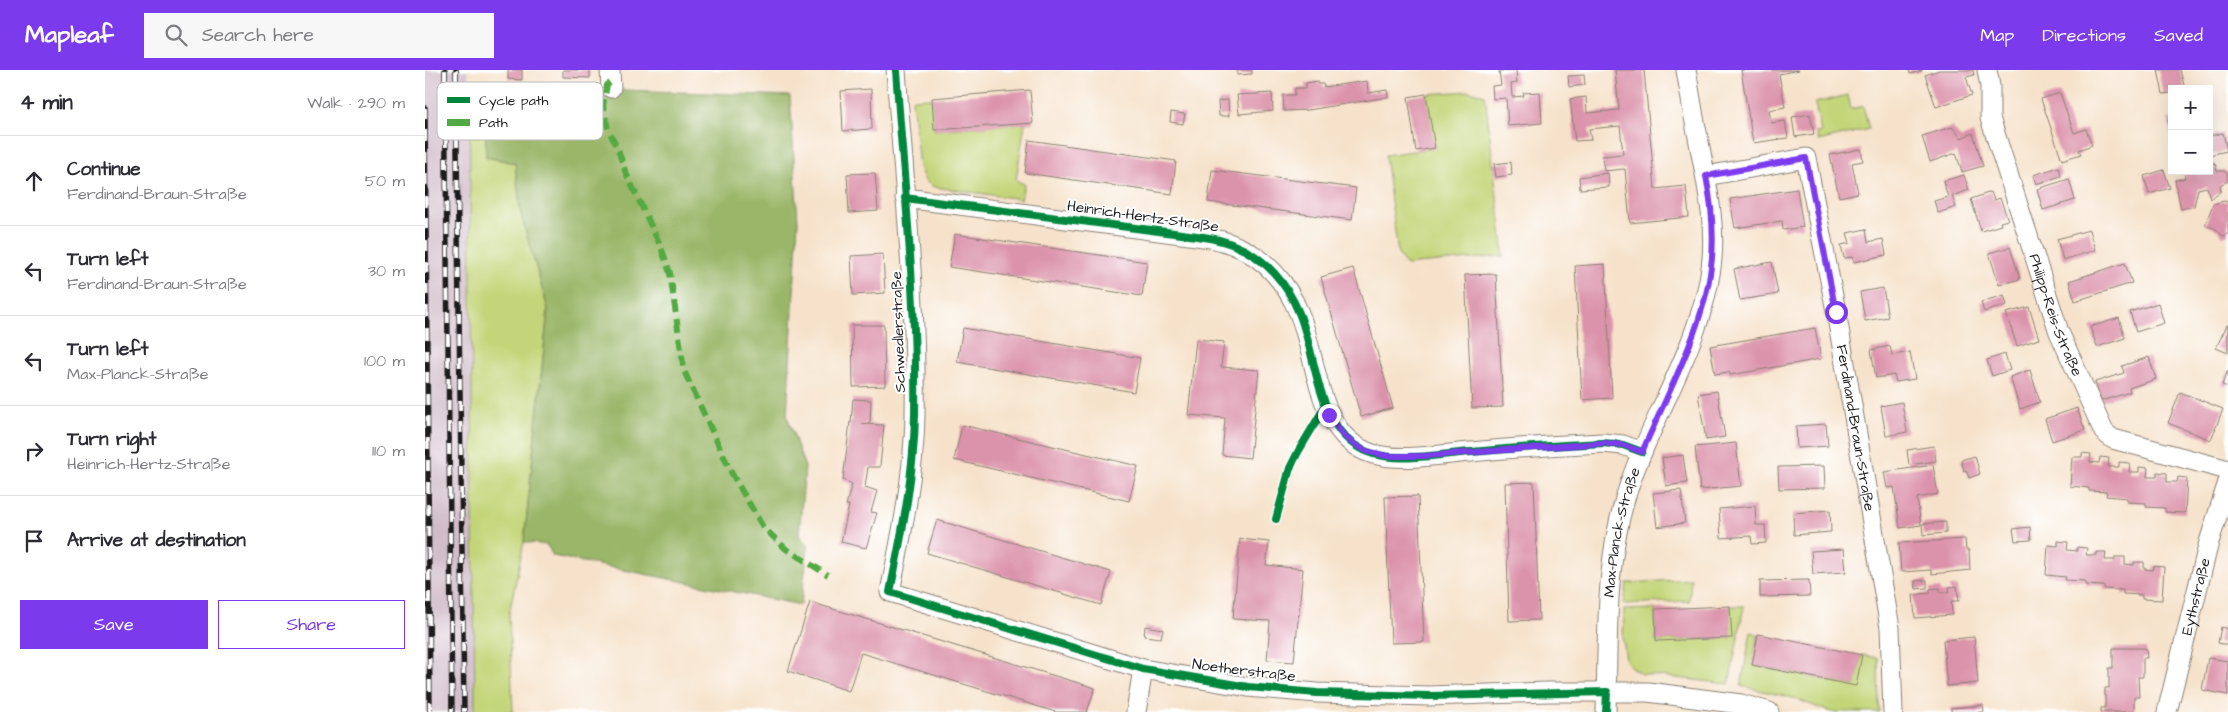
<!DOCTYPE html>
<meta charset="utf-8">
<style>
:root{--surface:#fff;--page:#f7f7f7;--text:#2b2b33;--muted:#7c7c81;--line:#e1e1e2;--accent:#7c3aed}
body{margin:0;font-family:"Architects Daughter",sans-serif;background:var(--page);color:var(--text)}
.controls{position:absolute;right:15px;top:15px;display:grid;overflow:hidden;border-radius:0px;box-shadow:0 5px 20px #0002}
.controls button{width:45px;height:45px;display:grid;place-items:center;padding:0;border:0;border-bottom:1px solid var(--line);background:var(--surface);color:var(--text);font:25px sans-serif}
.stop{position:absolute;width:15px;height:15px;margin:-11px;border:4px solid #7c3aed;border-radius:50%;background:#fff}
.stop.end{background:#7c3aed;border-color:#fff;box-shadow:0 1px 5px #0008}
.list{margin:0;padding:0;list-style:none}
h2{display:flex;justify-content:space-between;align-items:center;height:65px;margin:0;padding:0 20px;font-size:21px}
h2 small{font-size:16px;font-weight:400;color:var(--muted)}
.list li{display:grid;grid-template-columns:32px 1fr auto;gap:15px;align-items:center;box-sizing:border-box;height:90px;padding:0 20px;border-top:1px solid var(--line)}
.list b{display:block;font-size:19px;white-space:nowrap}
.list p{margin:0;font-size:16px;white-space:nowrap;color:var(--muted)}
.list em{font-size:16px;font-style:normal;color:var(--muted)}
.actions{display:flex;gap:10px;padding:15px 20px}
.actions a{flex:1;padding:11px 0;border:1px solid var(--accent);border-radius:0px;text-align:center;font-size:18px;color:var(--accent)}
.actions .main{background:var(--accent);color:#fff}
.icon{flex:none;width:28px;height:28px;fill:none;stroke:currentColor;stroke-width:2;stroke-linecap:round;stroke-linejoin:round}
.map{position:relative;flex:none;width:1803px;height:642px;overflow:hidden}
header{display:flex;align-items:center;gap:30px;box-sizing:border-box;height:70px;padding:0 25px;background:var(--accent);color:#fff}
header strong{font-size:24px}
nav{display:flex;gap:28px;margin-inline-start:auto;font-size:18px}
.search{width:350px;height:45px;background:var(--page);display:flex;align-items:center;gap:12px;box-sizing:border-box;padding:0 18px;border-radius:0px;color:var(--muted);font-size:19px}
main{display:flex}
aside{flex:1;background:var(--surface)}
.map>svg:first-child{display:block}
</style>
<header>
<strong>Mapleaf</strong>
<div class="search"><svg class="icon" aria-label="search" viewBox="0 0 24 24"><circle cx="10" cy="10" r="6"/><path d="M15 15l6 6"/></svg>Search here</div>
<nav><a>Map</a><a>Directions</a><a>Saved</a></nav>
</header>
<main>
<aside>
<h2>4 min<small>Walk · 290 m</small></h2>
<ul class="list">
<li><svg class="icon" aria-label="ahead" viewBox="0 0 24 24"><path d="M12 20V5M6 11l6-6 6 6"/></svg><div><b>Continue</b><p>Ferdinand-Braun-Straße</p></div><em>50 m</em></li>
<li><svg class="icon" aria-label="left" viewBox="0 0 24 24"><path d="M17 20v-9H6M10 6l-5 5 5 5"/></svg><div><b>Turn left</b><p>Ferdinand-Braun-Straße</p></div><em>30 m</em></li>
<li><svg class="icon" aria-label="left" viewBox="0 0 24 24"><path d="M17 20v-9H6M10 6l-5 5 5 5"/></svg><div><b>Turn left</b><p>Max-Planck-Straße</p></div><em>100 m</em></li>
<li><svg class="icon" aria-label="right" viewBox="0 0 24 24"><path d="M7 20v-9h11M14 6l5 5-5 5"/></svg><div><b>Turn right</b><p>Heinrich-Hertz-Straße</p></div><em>110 m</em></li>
<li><svg class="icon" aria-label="arrive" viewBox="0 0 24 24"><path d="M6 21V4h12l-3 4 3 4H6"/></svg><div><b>Arrive at destination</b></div></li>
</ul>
<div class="actions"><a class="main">Save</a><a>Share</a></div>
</aside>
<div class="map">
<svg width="1803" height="642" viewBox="0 0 1803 642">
<rect width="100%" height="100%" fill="#fff"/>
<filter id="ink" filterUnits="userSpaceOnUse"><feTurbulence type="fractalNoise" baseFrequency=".02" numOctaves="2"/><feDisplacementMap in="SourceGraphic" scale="10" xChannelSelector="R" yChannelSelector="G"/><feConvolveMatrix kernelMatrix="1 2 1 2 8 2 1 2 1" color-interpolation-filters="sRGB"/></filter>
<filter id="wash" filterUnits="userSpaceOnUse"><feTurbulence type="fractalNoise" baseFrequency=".0096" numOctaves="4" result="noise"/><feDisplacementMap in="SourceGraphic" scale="20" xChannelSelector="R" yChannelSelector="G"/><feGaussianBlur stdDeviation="1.12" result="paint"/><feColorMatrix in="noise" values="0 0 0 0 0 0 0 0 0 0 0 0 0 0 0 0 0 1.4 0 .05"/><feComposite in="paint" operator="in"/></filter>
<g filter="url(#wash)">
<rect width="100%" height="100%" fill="#f6e2ca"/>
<path fill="#d1bdca" d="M0,0H43L50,642H0Z"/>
<path fill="#c3d578" stroke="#70784a" d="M44,13L60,15L61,87L90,93L96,145L123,239L99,472L84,544L88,642H50Z
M1044,21L1060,25L1079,186L981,195L973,184L960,85L1009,78L1001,24Z
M1423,25L1426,39L1438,36L1444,59L1393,71L1391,63L1396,62L1390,33Z
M507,28L509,60L600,53L591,110L599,114L596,129L509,117L500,111L494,97L487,29Z
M1266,509L1264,531L1199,534L1202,513Z
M1305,536H1319L1304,614L1216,604L1207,598L1201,591L1198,569L1199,540L1230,539L1231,571L1306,568Z
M1326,562L1333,564L1327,595L1430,616L1437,585L1453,588L1454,642H1405L1368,628L1316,616Z"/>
<path fill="#9ab668" stroke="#5b6942" d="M60,15L365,26L373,152L362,346L380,397L374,465L383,476L376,535L128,486L122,475L99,472L123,239L96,145L90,93L61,87Z"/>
<g id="blocks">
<path fill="#db93ab" d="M83,0H97V10L83,9Z
M138,0H165V8L138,7Z
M812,0H827V4L812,5Z
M1091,0L1092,13L1086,14L1087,27L1099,26L1098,23L1115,22L1117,53L1083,56L1081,28L1068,29L1067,16L1076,15L1074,1Z
M1190,0H1219L1230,119L1261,116L1264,147L1205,153L1200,99L1179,101L1177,86L1198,84L1195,56L1164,59L1166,70L1150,71L1145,29L1161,27L1162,43L1194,40Z
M1316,0H1374L1354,4L1360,37L1344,40L1346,53L1360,51L1363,68L1328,73Z
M1484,0H1497V1L1485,4Z
M1514,0H1548L1549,5L1541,7L1547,25L1511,37L1500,5Z
M1733,0H1755L1760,19H1747V23L1738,24Z
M1159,5L1160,15L1144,17L1143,6Z
M893,11V14H898L899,17L942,11L943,23L962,20L963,27L883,40L859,41L858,25H870V18H881V13Z
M446,19L447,59L418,61L416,21Z
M605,20L608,53L509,60L507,28Z
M847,23L848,41L814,44L812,25Z
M1635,23L1649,63L1661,59L1667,75L1654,80L1656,84L1637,90L1616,29Z
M1001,24L1010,78L991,81L983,27Z
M803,30L804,46H794L793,31Z
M746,42L760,44L758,54L745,52Z
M1385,44L1389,64L1370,67L1367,47Z
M1747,48V62L1746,63L1743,49Z
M1527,57L1536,68L1548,63L1558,96L1537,102L1531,83L1505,92L1497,66Z
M1798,63L1802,81L1784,85V66Z
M604,70L751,91L747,124L600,103Z
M1436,79L1438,91L1427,93L1433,123L1414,127L1405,85Z
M1086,92L1087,105L1071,107L1069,94Z
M1790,93L1792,101H1799L1802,103L1803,111L1795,115L1796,121L1785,129L1782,117L1773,119L1769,136L1756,139L1750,110L1760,108L1759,101H1784V94Z
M1634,97L1636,106L1611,114L1608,105Z
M787,100L931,118L927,150L783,132Z
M1739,100L1745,118L1724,124L1719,106Z
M450,103L453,141L424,143L422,104Z
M1183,103L1184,117L1155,119L1154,107Z
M1539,105L1544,120L1527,126L1531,137L1513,143L1509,131L1523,127L1518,111Z
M1644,109L1650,130L1618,140L1612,119Z
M1372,119L1378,157L1358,160L1357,151L1310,158L1305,129Z
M1566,122L1569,130L1575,128L1583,150L1575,152L1576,155L1556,161L1546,129Z
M1799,131L1803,132V164L1798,166L1791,159L1780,155L1788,134Z
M1441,159L1443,172L1458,169L1461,185L1429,192L1427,187L1419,188L1416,175L1425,173L1422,163Z
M1664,160L1670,180L1638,190L1632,169Z
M530,164L722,192L717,226L524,197Z
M1585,177L1595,209L1574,215L1564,183Z
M458,184L460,223L428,225L426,186Z
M1347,192L1353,224L1315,230L1309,199Z
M1700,193L1707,213L1650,231L1644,211Z
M1180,194L1187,328L1157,330L1150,196Z
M928,198L968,338L936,347L896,207Z
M1071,204L1078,337L1047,338L1040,205Z
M1458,218L1463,247L1440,251L1435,222Z
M1579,225L1582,235L1559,242L1556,232Z
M1733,233L1739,253L1711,262L1705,242Z
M1604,237L1614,269L1592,276L1581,243Z
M1694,248L1700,268L1672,277L1665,257Z
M427,255H459L460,316L428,317Z
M1802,255H1803V283L1791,278Z
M538,258L715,288L709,322L532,292Z
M1390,258L1396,289L1305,305L1304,302L1290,304L1285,276Z
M771,269L799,272L796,297L834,300L825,388L797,385L800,348L763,345Z
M1465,276L1467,285L1485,282L1490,309L1471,312L1469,305L1451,308L1446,280Z
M1580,284L1585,300L1567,306L1562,290Z
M1724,287L1731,309L1704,318L1705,322L1676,331L1670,312L1699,303L1697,296Z
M1605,300L1615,332L1595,339L1585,307Z
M1803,300V317L1797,315Z
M1292,321L1300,367L1281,370L1273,324Z
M1755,322L1798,339L1786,370L1743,353Z
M428,329L446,330L445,353L437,354L459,355L455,397H443L440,417L452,421L446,442L452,443L441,478L416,472L424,435H421L427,414L418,410L425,352L426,353Z
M1477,332L1482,362L1461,366L1456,336Z
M1652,338L1660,360L1627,371L1620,349Z
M1401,354L1403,376L1372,378L1371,356Z
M537,355L713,396L704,431L529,390Z
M1311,373L1316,416L1275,420L1270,377Z
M1509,376L1511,391L1484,395L1482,380Z
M1657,383L1666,384L1665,392L1674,393L1675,387L1684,388L1683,397H1694V392L1705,393L1704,402H1714V397L1723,398L1722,407H1732V402L1742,403V412H1752L1753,407L1762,408L1760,443L1740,442V438L1721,437V433L1702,432V428L1681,426L1682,422L1664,421V418L1645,416L1647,387H1657Z
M1258,385L1262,413L1241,416L1237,388Z
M1550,386L1555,404L1544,408L1541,400L1539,401L1536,390Z
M1508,395L1513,424L1492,428L1496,455L1475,458L1469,417L1462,418L1459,402Z
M1399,396L1400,418L1354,419L1353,397Z
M1109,412L1114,550L1084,551L1080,413Z
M1256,420L1260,453L1232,457L1228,423Z
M993,426L999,572L966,573L960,427Z
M1330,436L1331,455H1340L1341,473L1327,474L1326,466L1296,468L1294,439Z
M1405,440L1406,462L1369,465L1368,443Z
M512,450L686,502L676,535L502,483Z
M1521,452V463L1498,465L1497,454Z
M1605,457L1606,470L1590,471L1588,459Z
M815,469L844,472L841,495L878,499L869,592L842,590L845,551L808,549Z
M1540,469L1541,480H1544L1545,500L1507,504L1506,500L1476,502L1474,473Z
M1633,471L1643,472L1642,480L1652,481V477L1662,478L1661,485H1671V482H1681L1680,490H1690V487H1700V494L1709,495V492H1719V499L1728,500L1729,496L1739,497L1737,530L1717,529V525L1698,524V520L1679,519V516L1660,515V511L1640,510L1641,507L1621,505L1623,475L1633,476Z
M1419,479L1421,502L1388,504L1386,481Z
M1384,510L1385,526L1335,527V511Z
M1502,510V518L1491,519L1490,511Z
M1532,516L1534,531H1526L1527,545L1490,548L1488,525L1505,523V519L1515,518V522H1525L1524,517Z
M385,532L670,618L662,642H631L436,583L424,621L363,601Z
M1305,536L1307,568L1231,571L1230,539Z
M720,556L738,559L736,568L719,566Z
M1796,557L1803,559V575L1793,573Z
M1333,564L1437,585L1431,616L1327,595Z
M1549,567L1553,613L1522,616L1518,570Z
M1688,578H1721L1722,588H1718V607H1713L1714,627H1709V642H1676V638H1680V618H1684V598H1688Z
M1783,588L1803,591V625L1777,620Z
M1558,635L1559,642H1526V638Z"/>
</g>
</g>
<g filter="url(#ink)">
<use href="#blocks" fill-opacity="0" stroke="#897f73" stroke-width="1"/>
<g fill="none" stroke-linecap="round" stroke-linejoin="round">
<defs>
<g id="street">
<path d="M185,0L186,18"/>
<path d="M471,0C479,115 492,230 490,345C489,405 477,463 465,522L718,599L823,617L892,623L1004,626L1123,622H1223L1316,634L1344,642"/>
<path id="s1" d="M1562,0L1565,16V48L1634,262L1679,362L1688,369L1803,400"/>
<path id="s2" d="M1281,106L1381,88L1411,241L1465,558L1468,642"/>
<path d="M480,128L749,163C769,166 792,167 811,176C841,188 862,214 874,243C893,288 891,367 948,384C977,392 1017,384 1046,382C1090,378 1134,375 1178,373L1198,375L1217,382"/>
<path d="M711,642L718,599"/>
<path id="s3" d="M1181,642C1183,563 1179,486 1206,410C1231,340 1276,272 1286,198C1292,153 1281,111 1273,67C1268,45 1265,22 1261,0"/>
<path id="s4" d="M1742,642L1784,472L1803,412"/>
</g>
</defs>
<use href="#street" stroke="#897f73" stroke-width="21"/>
<use href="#street" stroke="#fff" stroke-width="19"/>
<defs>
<path id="rail" d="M20,0L27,642
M31,0L39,642
M0,38L5,642"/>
</defs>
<use href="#rail" stroke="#1c1c1c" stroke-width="5.5"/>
<use href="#rail" stroke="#fff" stroke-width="4" stroke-dasharray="11" stroke-linecap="butt"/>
<path stroke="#52a943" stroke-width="6" stroke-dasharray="12 6" stroke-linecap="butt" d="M185,13L182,15L178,36L183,59L193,79L200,101L236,177L245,203L259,301L307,404L338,457L361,479L403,505"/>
<defs>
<path id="cycleway" d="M471,0C479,115 492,230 490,345C489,405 477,463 465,522L718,599L823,617L892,623L1004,626L1182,622L1181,642
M480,128L749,163C769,166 792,167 811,176C841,188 862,214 874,243C893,288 891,367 948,384C977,392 1017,384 1046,382C1090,378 1134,375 1178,373L1198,375L1217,382
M851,449L865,398L873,382L901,335"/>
</defs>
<use href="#cycleway" stroke="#fff" stroke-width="11"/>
<use href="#cycleway" stroke="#00873e" stroke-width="8"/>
</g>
</g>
<g fill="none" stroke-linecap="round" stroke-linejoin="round" filter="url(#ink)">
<path stroke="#7c3aed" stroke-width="6" d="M904,345L917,364L927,373L941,381L962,386H998L1178,373L1198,375L1217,382C1241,327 1279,257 1286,197C1290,166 1287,136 1281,106L1381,88L1411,242"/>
</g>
<g text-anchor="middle" stroke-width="4" stroke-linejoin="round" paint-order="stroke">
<g font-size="15" fill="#1c1c1c" stroke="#fff">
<text transform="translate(718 146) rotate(8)" y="5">Heinrich-Hertz-Straße</text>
<text dy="5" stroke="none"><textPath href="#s1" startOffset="256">Philipp-Reis-Straße</textPath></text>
<text transform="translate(473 262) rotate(-92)" y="5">Schwedlerstraße</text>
<text dy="5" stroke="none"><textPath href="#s2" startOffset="376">Ferdinand-Braun-Straße</textPath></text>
<text dy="5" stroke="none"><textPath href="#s3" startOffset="181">Max-Planck-Straße</textPath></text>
<text dy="5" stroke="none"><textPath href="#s4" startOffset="119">Eythstraße</textPath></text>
<text transform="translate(819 600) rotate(7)" y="5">Noetherstraße</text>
</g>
</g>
<rect x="12" y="12" width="166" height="58" rx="8" fill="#fff" stroke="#bbb" stroke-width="1"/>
<rect x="22" y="27" width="23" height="6" fill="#00873e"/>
<rect x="22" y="49" width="23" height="7" fill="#52a943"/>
<g font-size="14" fill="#1c1c1c">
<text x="54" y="35">Cycle path</text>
<text x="54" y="57">Path</text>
</g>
</svg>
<div class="controls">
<button>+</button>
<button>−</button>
</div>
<div class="stop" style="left:1411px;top:242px"></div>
<div class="stop end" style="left:904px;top:345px"></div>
</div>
</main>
